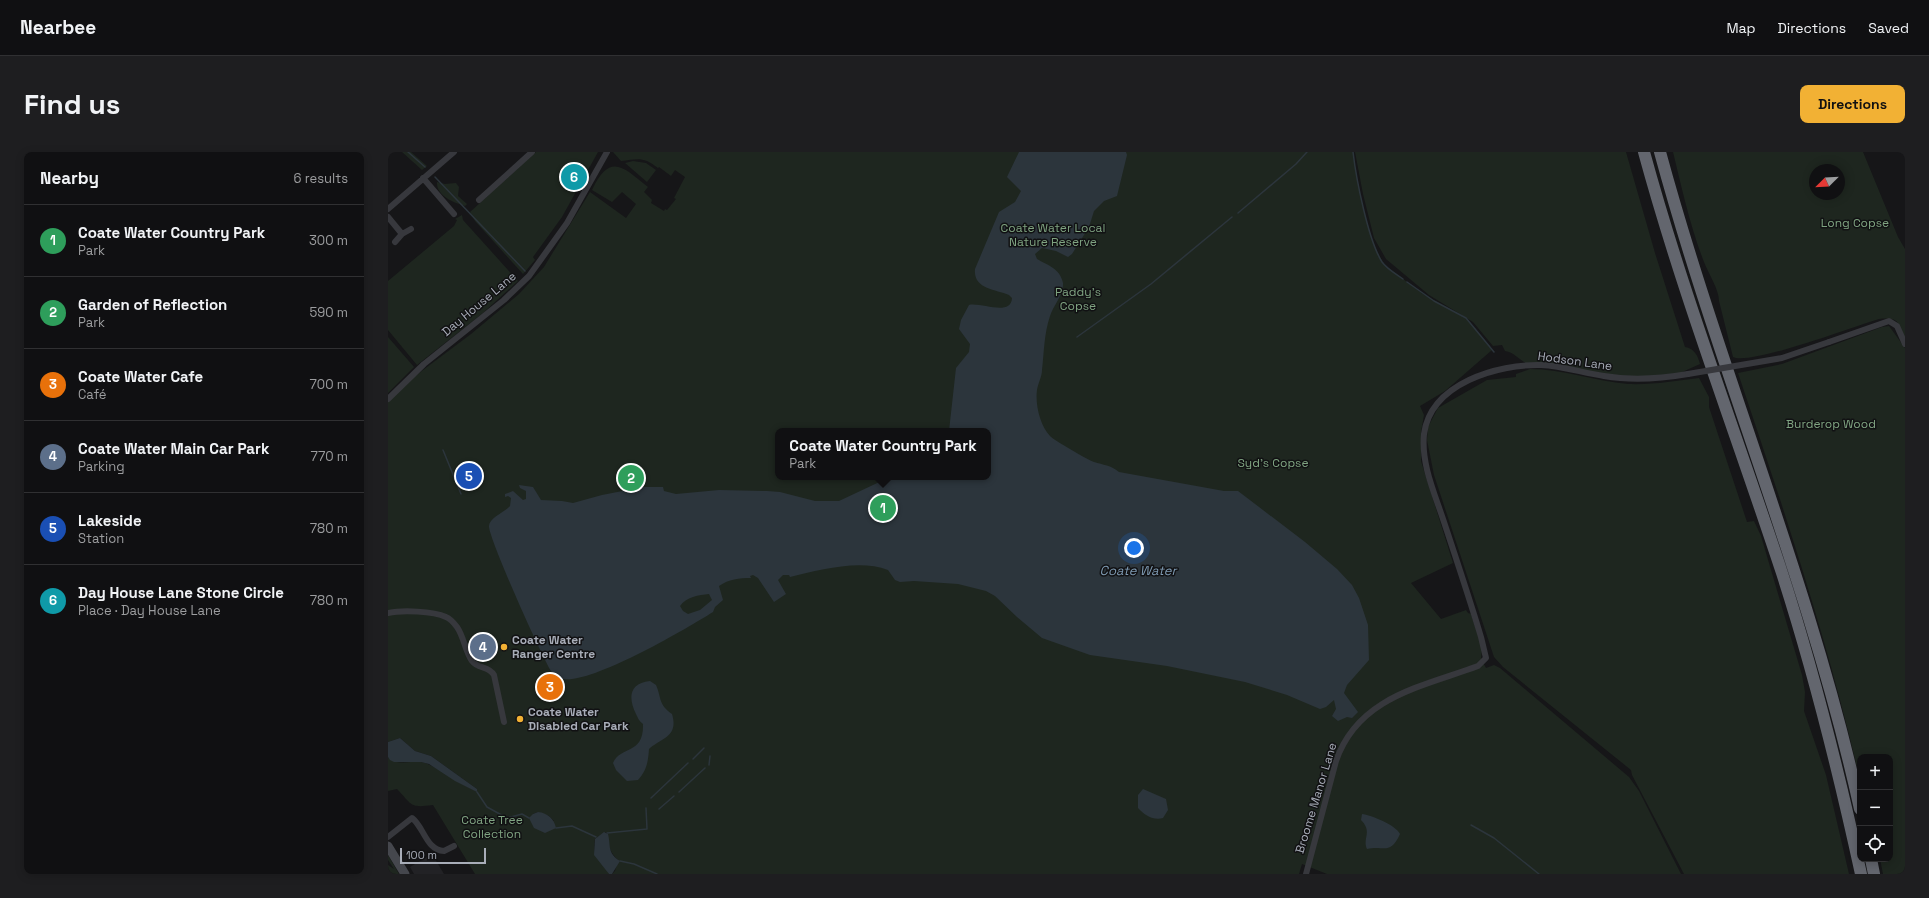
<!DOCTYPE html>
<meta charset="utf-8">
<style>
:root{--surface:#101012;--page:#1e1e20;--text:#f1f3f6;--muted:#9c9d9f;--line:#303032;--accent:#f2b134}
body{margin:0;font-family:"Space Grotesk",sans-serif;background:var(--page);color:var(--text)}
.controls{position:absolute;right:12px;bottom:12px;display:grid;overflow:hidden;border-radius:8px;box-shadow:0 2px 10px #0003}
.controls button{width:36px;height:36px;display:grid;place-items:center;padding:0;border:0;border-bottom:1px solid var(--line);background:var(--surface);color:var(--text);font:20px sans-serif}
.compass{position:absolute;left:1421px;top:12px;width:36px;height:36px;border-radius:50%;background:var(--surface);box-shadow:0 2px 10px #0003;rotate:246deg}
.scale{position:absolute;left:12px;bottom:10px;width:86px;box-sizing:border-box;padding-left:4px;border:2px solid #a8adb8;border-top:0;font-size:11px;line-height:14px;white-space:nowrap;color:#a8adb8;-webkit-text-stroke:3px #111113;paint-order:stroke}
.you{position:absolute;left:746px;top:396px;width:14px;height:14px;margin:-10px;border:3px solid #fff;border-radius:50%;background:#1a73e8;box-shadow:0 0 0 6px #1a73e833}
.badge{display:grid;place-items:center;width:26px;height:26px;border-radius:50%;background:var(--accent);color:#fff;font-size:13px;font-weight:700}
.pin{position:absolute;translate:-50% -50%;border:2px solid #fff;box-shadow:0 1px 4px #0006}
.popup{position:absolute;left:387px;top:276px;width:216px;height:52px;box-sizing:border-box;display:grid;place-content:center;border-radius:8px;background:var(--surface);filter:drop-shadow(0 1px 3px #0005);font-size:13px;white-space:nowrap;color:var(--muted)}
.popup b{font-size:15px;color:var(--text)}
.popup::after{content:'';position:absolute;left:50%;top:100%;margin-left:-8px;border:8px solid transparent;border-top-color:var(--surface)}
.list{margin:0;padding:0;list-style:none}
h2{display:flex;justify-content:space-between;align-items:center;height:52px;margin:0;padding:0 16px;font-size:17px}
h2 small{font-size:13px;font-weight:400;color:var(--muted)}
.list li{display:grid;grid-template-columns:26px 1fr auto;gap:12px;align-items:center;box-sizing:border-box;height:72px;padding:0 16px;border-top:1px solid var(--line)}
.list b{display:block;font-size:15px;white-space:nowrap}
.list p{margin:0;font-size:13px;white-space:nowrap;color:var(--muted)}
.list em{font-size:13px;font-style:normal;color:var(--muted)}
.icon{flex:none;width:22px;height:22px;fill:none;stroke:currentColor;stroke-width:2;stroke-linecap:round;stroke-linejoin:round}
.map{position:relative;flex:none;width:1517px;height:722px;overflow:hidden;border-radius:8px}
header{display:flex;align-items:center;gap:24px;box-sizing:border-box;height:56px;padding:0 20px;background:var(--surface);border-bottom:1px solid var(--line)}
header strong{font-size:19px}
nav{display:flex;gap:22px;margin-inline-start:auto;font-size:14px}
.intro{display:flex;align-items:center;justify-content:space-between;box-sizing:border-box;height:96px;padding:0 24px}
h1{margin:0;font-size:28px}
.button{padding:10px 18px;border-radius:8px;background:var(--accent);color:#111;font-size:14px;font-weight:700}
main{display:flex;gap:24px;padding:0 24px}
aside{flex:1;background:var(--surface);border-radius:8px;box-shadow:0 2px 10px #0003}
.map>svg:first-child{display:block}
</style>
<header>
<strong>Nearbee</strong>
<nav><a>Map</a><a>Directions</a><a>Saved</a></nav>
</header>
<div class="intro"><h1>Find us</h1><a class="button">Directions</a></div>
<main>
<aside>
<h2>Nearby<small>6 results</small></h2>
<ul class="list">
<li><span class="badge" style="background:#2e9e5b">1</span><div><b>Coate Water Country Park</b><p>Park</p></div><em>300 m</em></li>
<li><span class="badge" style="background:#2e9e5b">2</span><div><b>Garden of Reflection</b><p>Park</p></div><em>590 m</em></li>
<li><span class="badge" style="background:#e8710a">3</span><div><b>Coate Water Cafe</b><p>Café</p></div><em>700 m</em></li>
<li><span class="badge" style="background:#5c6f8a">4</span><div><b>Coate Water Main Car Park</b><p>Parking</p></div><em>770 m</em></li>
<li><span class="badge" style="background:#1a4fb4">5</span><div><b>Lakeside</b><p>Station</p></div><em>780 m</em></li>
<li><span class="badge" style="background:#0f9aa8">6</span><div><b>Day House Lane Stone Circle</b><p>Place · Day House Lane</p></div><em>780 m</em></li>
</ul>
</aside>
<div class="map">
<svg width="1517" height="722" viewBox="0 0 1517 722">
<rect width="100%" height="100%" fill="#161618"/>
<path fill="#222225" d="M44,702L56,722H26L22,715Z"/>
<path fill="#1e261f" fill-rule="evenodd" d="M14,0H23L39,14L34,18Z
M148,0H210L174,65L145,105L147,108L135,122L87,69L82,60Z
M225,0H965C969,29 980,92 998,114L1035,142L1078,166L1104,198L1057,239L1032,254L1036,263L1033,280V309L1065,411L1023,431L1053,467L1078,458L1080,461L1083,462L1094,496L1093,507L1098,516L1106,513L1112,516L1241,625L1251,639L1293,722H939L914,712L911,722H224L227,719L230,708C222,700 219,693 220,682L218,680L207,687C204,713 214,704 221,722H87L45,653C22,656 25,654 9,637L0,639V605C8,614 22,609 33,610C47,612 72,633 89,639V637L43,604L27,599L12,586L0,590V250L19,230L83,182L131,142L156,115L202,40L238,66L248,52L234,40L224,50L204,38C222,0 235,15 260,35L256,40L264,48L263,51L276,59L277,57L279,58L288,47L286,46L297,25L287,18L283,24L271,15L270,16C255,4 250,7 233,9ZM390,279H600V325H390ZM150,660L161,664L166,669L145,662Z
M967,0H1238L1267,101L1297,195C1306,196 1310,204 1312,212L1292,221L1257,225L1227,223L1138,211C1130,207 1126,200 1117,199L1114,193L1105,194L1085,170L1041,143L998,107L986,86L975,42Z
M1285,0H1475L1510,85L1517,97V187C1510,170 1511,165 1491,167C1467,174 1362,214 1345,205L1331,149C1331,137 1320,121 1316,110C1302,74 1294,37 1285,0ZM1427,18H1451V42H1427Z
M245,9L258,11L268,18L259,30L237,11Z
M49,30L57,32L68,31L71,35L70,44L79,52L77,54C66,51 48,44 49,30Z
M74,63L75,68L130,129L95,161L29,213L0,178V129L66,74L69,68L67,67Z
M1501,174L1517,196V722H1495L1492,707H1502V605H1472V628C1440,489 1395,355 1350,221L1394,212L1494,175Z
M0,185L26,215L0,241Z
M1142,217C1175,217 1207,229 1240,232C1264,233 1288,229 1311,226L1321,245V255L1359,370L1366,369L1373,384L1414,523L1417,540L1416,559L1438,623L1461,722H1296L1244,623L1243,618L1115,515L1106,505L1046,323L1039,288L1040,275L1050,256L1099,228L1128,225V222Z
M0,703L11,722H0V713L6,717L0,708Z"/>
<path fill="#2c353c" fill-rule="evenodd" d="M631,0H738L739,3L729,44L716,49L706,59L701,75L684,102L680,105L668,99L654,96L647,102L649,107C659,113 672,116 675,131C676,142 665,154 662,164C656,182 656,200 654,218C654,225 650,231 649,238C647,252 652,274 662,284C664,287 702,309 706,310C715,313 723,313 731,320L836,339H850L917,390L949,417L964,433L971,446L980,473L981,508L959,533L956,541L970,560L964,566L959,565L950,569L944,564L948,557L946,548L938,555L932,557L899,543L857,530L779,514L702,503L654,486L629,465L607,444L598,439L570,432L526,429L512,430L507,428L500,418C471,407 432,418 402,425L401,423H395L390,428L398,442L386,450L370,426L365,423L362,424L363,426C351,426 341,427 331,434L335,448L327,455L325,460C298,477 204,532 175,527C169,526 166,523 163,519C154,505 100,385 101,374C101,366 117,360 122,354L123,346L120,344L117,345V342L125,339L135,348L138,347V339L132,336L131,333L145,335L153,348L174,349L185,351L214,343L255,335H275L276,339L288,342L331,338L379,339L392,340L427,349H451L502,325H600V279H561L568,216L581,200L582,192L571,177L573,168L581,153C593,150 623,165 624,146L621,143C607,137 585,137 587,117L611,60L627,50L633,39L619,25ZM321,442L324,448L312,458L300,462L295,459L292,454C298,445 311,443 321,442Z
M262,529L268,533C274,547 270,552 284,562C291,585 273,586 261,597C260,610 259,618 250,628L239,629L228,618L225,611C233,593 256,603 255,572C251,569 250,566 248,562C240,546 241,531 262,529Z
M12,586L27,599L43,604L89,637V640L67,629L41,612L33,610H6L2,608L0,605V590Z
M755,637L778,647L780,658L775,666C766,669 756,663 750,656V643Z
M150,660C160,661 166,667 168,676L157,681L146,676L141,666L145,662Z
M974,662C983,663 1008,673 1012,682C1002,704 996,693 979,697C974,686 985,680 973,668Z
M216,680L220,682C223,694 219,701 232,709L224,722H221L206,703L207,687Z"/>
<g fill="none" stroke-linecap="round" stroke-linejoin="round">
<path stroke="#2c353c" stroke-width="1.5" d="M20,0L37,15
M965,0C968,26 980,88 994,110C999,117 1008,122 1015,127
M47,25L137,119
M850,61L908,12L919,0
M1019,130L1046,149L1078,166L1106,200
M689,185L763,132L844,65
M55,298L73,342
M305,607L316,596
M321,613L322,604
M89,640L99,655L119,666L134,662L141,666
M291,640L317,616
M263,646L300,611
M271,657L286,644
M1083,673L1106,686L1151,722
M168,676L184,674L208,685
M219,681L259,677L258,656
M232,709L246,712L269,722"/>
<path stroke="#37383d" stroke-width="6" d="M35,26L66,62
M91,48L144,0
M0,57L66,0
M0,65L14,82
M7,90L14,82L23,77
M1441,190L1501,169L1509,174L1517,192
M0,247L36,212L116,148L141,124L179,71L219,0
M0,461C14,458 45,459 58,465C63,467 66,471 69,475C76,485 77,499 84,509C90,517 101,514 106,523L116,570
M0,685L24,666C36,675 38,698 56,699L66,694
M918,722L948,609C970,545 1033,535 1090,514L1098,506L1093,485C1081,445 1068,406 1055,367C1046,340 1033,311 1036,282C1043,231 1110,212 1153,213C1175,214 1195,221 1216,224C1245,229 1271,227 1300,222"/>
<path stroke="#45474d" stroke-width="9" d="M0,694L17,722"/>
<path stroke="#63666e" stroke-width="12" d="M1256,0C1295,143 1348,281 1394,421C1426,520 1451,621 1473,722
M1272,0C1332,221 1423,433 1472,657
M1483,707L1486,722"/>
<path stroke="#37383d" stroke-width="6" d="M1300,222L1394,206L1441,190"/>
</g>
<g fill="#f2b134" stroke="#111113" stroke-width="1.5">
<circle cx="116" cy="495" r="4"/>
<circle cx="132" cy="567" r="4"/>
</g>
<g text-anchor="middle" stroke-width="3" stroke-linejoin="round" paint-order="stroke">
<g font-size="12" fill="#7fa381" stroke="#111113">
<text x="1467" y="75">Long Copse</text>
<text x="665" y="80">Coate Water Local<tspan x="665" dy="14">Nature Reserve</tspan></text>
<text x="690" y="144">Paddy's<tspan x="690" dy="14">Copse</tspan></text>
<text x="1443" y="276">Burderop Wood</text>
<text x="885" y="315">Syd's Copse</text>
<text x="104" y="672">Coate Tree<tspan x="104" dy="14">Collection</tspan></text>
</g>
<g font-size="12" fill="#a8adb8" stroke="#111113">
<text transform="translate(91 152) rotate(-40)" y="4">Day House Lane</text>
<text transform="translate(1187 209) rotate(8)" y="4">Hodson Lane</text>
<text transform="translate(928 646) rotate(-73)" y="4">Broome Manor Lane</text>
</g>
<g font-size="12" font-weight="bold" fill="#a8adb8" stroke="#111113" text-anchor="start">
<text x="124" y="492">Coate Water<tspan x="124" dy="14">Ranger Centre</tspan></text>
<text x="140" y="564">Coate Water<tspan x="140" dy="14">Disabled Car Park</tspan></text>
</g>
<g font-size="13" font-style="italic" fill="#7f9bb3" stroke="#111113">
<text x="750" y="423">Coate Water</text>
</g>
</g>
</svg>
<div class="controls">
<button>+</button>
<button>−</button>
<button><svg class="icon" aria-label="locate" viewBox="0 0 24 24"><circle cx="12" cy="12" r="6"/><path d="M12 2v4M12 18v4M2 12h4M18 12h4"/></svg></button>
</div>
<svg class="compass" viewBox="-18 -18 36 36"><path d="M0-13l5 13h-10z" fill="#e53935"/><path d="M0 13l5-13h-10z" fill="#9c9d9f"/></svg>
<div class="scale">100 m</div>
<div class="you"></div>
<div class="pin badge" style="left:495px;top:356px;background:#2e9e5b">1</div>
<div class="popup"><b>Coate Water Country Park</b>Park</div>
<div class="pin badge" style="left:243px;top:326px;background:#2e9e5b">2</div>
<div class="pin badge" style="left:162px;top:535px;background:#e8710a">3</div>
<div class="pin badge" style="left:95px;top:495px;background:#5c6f8a">4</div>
<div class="pin badge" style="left:81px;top:324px;background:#1a4fb4">5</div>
<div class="pin badge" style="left:186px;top:25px;background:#0f9aa8">6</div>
</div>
</main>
